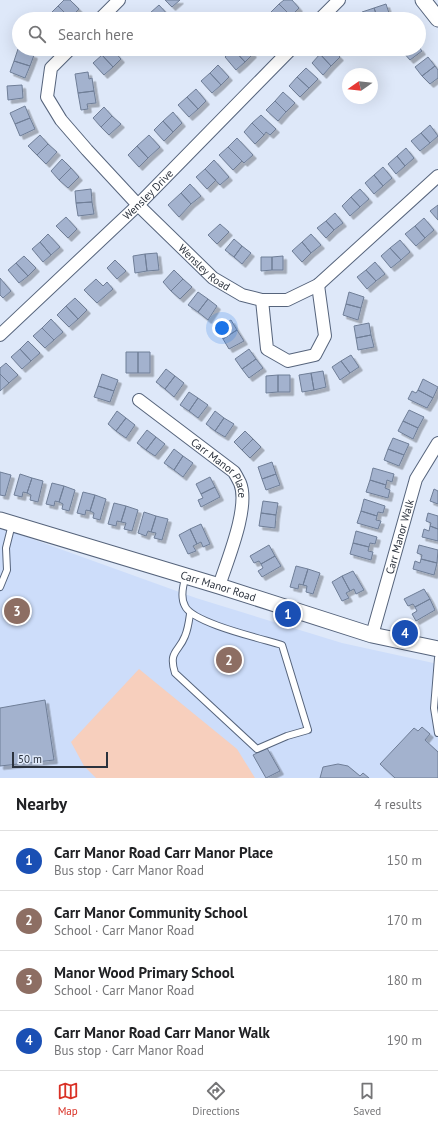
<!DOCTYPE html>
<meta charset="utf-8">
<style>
:root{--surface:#fff;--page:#f2f2f2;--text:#202124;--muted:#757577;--line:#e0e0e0;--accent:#d93025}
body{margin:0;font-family:"PT Sans",sans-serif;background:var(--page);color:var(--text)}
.compass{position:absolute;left:342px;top:68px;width:36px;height:36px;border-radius:50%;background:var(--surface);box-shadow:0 4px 16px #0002;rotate:256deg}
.scale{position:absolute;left:12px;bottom:10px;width:96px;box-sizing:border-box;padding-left:4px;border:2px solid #2b323d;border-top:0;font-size:11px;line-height:14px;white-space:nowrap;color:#2b323d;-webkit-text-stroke:3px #dee8f9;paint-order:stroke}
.you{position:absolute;left:222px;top:328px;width:14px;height:14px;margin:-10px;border:3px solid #fff;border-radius:50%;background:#1a73e8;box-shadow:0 0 0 6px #1a73e833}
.badge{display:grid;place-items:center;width:26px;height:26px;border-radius:50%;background:var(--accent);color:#fff;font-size:13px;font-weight:700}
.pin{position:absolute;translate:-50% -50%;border:2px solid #fff;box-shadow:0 1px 4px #0006}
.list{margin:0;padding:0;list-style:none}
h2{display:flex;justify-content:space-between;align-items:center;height:52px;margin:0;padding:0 16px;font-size:17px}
h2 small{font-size:13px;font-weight:400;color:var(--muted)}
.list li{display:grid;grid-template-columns:26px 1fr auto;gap:12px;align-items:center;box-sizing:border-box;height:60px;padding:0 16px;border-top:1px solid var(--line)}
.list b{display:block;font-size:15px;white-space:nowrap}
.list p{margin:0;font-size:13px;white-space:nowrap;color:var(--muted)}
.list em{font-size:13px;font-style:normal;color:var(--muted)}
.icon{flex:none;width:22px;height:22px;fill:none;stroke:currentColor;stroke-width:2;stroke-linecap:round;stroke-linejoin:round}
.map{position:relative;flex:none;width:438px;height:778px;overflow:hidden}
.search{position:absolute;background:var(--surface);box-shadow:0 4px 16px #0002;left:12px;right:12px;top:12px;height:44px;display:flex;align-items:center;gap:10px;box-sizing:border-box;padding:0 14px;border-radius:22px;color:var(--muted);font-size:15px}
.sheet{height:292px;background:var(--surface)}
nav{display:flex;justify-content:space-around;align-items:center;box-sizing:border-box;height:56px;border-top:1px solid var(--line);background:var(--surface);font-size:11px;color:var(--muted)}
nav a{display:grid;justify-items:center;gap:2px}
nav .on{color:var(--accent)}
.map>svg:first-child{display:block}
</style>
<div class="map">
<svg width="438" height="778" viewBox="0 0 438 778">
<defs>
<filter id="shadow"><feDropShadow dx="3.5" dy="3.5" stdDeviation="0" flood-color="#0004"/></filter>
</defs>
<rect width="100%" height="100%" fill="#dee8f9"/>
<path fill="#cdddfa" d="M0,529L24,536L196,598L342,643L438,664V778H0Z"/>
<path fill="#f7cfbd" d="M139,669L237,749L255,778H96L84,766L71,742Z"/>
<path fill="#a3b2ce" stroke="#6f7e97" filter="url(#shadow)" d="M64,0H70L79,9L70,18L58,6Z
M165,0H180L172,7Z
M284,0H292L299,8L291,16L279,4Z
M279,4L291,16L288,19H277L271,12Z
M386,4L391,19H378L374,8Z
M159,5L170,17L168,19H156L150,13Z
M58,6L70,18L69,19H54L49,15Z
M374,8L378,19H364L362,12Z
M150,13L156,19H144Z
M419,47L422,51L410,60L403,52L406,49H419Z
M18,49L34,55L30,66L14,61Z
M109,49H112L121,59L113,67L102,55Z
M233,49L245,62L236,70L225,57Z
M233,49H249L253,54L245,62Z
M325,49H332L340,57L331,66L320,54Z
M320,54L331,66L323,75L312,63Z
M102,55L113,67L104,75L93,63Z
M428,57L435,66L422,76L415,67Z
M14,61L30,66L25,78L10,72Z
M218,65L229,77L221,85L210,73Z
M435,66L438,70V78L430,84L422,76Z
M306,68L318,79L309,88L297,77Z
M88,72L89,79L92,78L94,91L78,93L75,74Z
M210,73L221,85L212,93L201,81Z
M297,77L309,88L300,97L289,86Z
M22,85L23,98L8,100L7,86Z
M196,89L206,101L198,109L187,97Z
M94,91L96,103L87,104L88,109L81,110L78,93Z
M283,92L295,103L286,112L275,101Z
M187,97L198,109L189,117L178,105Z
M275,101L286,112L278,121L266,110Z
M25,106L30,118L15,124L10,113Z
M104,107L112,116L101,127L93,118Z
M173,112L182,123L173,132L163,121Z
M261,115L276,129L270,135L266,132L264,135L252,123Z
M112,116L121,124L109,135L101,127Z
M30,118L35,129L20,136L15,124Z
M163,121L173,132L164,141L154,130Z
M252,123L264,135L255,144L244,132Z
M430,125L438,136L430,143L421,133Z
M421,133L430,143L420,151L411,141Z
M40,135L48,144L37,155L28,146Z
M149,135L160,147L148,158L137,146Z
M237,138L253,155L244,163L228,147Z
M48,144L57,152L46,164L37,155Z
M137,146L148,158L139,167L128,155Z
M228,147L242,161L233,170L219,155Z
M406,148L414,158L405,166L397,156Z
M397,156L405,166L396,174L388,164Z
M62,159L71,168L59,180L51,171Z
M214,160L229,177L220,185L205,169Z
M383,167L392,178L383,186L374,175Z
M71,168L79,177L68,188L59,180Z
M205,169L216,180L207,189L196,177Z
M374,175L383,186L374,194L365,183Z
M190,184L201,196L191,204L181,193Z
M91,189L92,202L76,203L75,191Z
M360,189L369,199L360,207L351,197Z
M181,193L191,204L179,217L168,205Z
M351,197L360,207L350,216L342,206Z
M92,202L94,214L78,216L76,203Z
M438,205V220L430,211Z
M335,213L343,223L334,230L326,221Z
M66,217L77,229L68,238L56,226Z
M424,218L434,230L425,238L415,226Z
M326,221L334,230L326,238L317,228Z
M220,224L229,232L217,244L208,235Z
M415,226L425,238L416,246L405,234Z
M48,234L60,247L51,255L40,242Z
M311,234L321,245L311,253L302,242Z
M234,239L242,246L234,257L225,250Z
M400,240L410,252L401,260L390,248Z
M40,242L51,255L43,262L32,249Z
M302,242L311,253L302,262L292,251Z
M242,246L251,253L242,264L234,257Z
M390,248L401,260L391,268L381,256Z
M157,253L159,270L147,271L145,254Z
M145,254L147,271L135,273L133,256Z
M24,256L36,268L28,276L16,263Z
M283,256V270H272V257Z
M261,257H272V270L261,271Z
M115,260L126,271L117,279L107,268Z
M375,262L385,274L376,281L366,270Z
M16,263L28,276L19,283L8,270Z
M174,270L183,279L171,291L163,282Z
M366,270L376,281L367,289L357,277Z
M0,278L11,291L3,298L0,295Z
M96,279L103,286L107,282L113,289L97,303L84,290Z
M183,279L192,287L180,299L171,291Z
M198,292L208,299L198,312L188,305Z
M349,292L364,297L361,308L346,304Z
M75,298L87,310L78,319L66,306Z
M208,299L217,306L208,320L198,312Z
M346,304L361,308L358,320L343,315Z
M66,306L78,319L69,327L57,315Z
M51,319L63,332L54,340L42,328Z
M231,320L237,330L223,339L217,328Z
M369,323L371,335L356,338L354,326Z
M42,328L54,340L45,348L33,336Z
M237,330L244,341L229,349L223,339Z
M371,335L374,347L358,350L356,338Z
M28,341L40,353L31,361L20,349Z
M20,349L31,361L22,369L11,357Z
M249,349L256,359L242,369L235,359Z
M126,352H138V373H126Z
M138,352H150V373H138Z
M351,355L359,367L350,373L341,361Z
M256,359L263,368L249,378L242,369Z
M341,361L350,373L340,380L332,367Z
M6,363L18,375L9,383L0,374V368Z
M166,369L175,376L165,389L156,382Z
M323,371L326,387L314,390L311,373Z
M311,373L314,390L302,392L299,375Z
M0,374L9,383L0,391Z
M102,374L118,380L114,391L98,386Z
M278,375H290V392H278Z
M278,375V392L266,393V376Z
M175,376L184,383L174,397L165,389Z
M423,379L438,387L433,398L418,390Z
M98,386L114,391L110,402L94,397Z
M418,390L433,398L427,408L408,399L412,391L416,393Z
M189,392L198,398L189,411L180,405Z
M198,398L208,405L198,418L189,411Z
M409,410L424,417L418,428L403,421Z
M117,411L126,418L116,431L108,424Z
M215,411L224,418L215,431L206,424Z
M126,418L135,425L126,438L116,431Z
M224,418L234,424L225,437L215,431Z
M403,421L418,428L413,439L398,431Z
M147,430L156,437L146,450L137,443Z
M245,431L253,439L242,450L234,442Z
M156,437L165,444L155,456L146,450Z
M393,438L409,444L404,455L388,449Z
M253,439L261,447L250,458L242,450Z
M174,449L183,456L174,470L164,463Z
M388,449L404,455L399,466L384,460Z
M183,456L193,463L183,477L174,470Z
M272,462L276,474L262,479L258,467Z
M373,468L394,474L392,482L387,480L386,485L370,480Z
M0,472L11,475L5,496L0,495Z
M20,474L32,478L27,493L23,492L22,497L14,495Z
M276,474L280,485L266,490L262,479Z
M210,477L215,487L201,494L196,484Z
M32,478L43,481L38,502L30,500L31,495L27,493Z
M370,480L386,485L385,488L390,490L388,498L366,492Z
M52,483L64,486L59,502L55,501L54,506L46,504Z
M64,486L75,490L69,511L62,509L63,504L59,502Z
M215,487L220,497L201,507L198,500L203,498L201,494Z
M434,489L438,491V504L430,501Z
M83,492L95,495L90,511L86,510L85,515L77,513Z
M95,495L106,499L100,520L93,518L94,513L90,511Z
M364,499L385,506L383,513L378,512L377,516L361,511Z
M263,501L278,503L276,515L261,513Z
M114,503L126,506L121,522L117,521L116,526L108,524Z
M126,506L138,510L132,531L124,529L126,523L121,522Z
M361,511L377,516L376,520L381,521L378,529L357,523Z
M144,512L156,516L151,532L148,531L146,536L138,533Z
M261,513L276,515L275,528L259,526Z
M428,513L438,516V529L430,526L431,523L426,521Z
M156,516L168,519L162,540L154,538L156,533L151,532Z
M201,524L210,544L203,547L201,542L197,544L190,529Z
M430,526L438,529V541L422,537L424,529L429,531Z
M190,529L197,544L193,546L196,551L188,554L179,535Z
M356,531L377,537L375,544L370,543L369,547L353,543Z
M353,543L369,547L368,551L373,552L371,560L350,554Z
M269,545L275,556L261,564L259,561L254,563L250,556Z
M419,545L438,550L437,563L421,559L422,555L417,553Z
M275,556L281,566L262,577L258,571L263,568L261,564Z
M421,559L437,563L434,575L413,569L415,561L420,563Z
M296,566L308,569L303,585L299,584L298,589L290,587Z
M308,569L320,573L313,594L306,592L307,586L303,585Z
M353,571L364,590L356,594L354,589L350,591L342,576Z
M342,576L350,591L346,593L349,598L342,601L332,582Z
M424,589L430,599L415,607L413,604L408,606L404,599Z
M430,599L435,610L416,621L412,614L417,611L415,607Z
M45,700L54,760L0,766V708Z
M422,727L430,734L425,740L438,752V778H395L380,764L414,728L418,731Z
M267,748L280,771L266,778L253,755Z
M338,764L348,766L360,776L363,773L369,778H320L323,767Z"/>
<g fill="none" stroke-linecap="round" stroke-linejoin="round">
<defs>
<path id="service" d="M186,576C183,585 180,597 185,606C192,623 263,639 282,645L308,730L287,736L257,749L175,673C168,651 179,652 185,636C188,629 189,621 190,614
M0,587L7,570L6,548L12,524
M438,658L434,708L438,733"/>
<g id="minor">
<path d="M100,19L119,0"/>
<path d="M320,19L339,0"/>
<path id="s1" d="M70,49L51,68L47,97L61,120L87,150L138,205L213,278L242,295L262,300H287L318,285L438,176"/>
<path d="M262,300L267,349L288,361L315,355L325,336L318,285"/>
<path id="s2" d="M0,335L138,205L291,49"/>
<path id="s3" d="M139,400L234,472C236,475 238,479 240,483C250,507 227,561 219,586"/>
<path id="s4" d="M372,635L416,479L438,443"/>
</g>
<g id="tertiary">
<path d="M423,0L438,19"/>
<path id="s5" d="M0,520L219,586L372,635L438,649"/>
</g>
</defs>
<use href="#service" stroke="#56647c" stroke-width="8"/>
<use href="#minor" stroke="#56647c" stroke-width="14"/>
<use href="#tertiary" stroke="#56647c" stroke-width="17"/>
<use href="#service" stroke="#fff" stroke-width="6"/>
<use href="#minor" stroke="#fff" stroke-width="12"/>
<use href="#tertiary" stroke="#fff" stroke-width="15"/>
</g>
<g text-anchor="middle" stroke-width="3" stroke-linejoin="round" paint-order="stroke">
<g font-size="11" fill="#2b323d" stroke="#dee8f9">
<text dy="4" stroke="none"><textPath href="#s2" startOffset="204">Wensley Drive</textPath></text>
<text dy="4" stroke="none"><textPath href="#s1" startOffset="289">Wensley Road</textPath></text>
<text dy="4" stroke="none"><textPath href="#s3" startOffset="107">Carr Manor Place</textPath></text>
<text dy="4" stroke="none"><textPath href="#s4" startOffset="102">Carr Manor Walk</textPath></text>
<text dy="4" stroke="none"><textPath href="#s5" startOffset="228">Carr Manor Road</textPath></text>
</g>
</g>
</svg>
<svg class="compass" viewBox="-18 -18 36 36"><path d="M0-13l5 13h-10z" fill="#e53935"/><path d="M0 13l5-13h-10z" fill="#757577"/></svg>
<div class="scale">50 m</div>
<div class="you"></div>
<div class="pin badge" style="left:288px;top:614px;background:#1a4fb4">1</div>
<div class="pin badge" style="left:229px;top:660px;background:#8d6e63">2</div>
<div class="pin badge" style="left:17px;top:611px;background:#8d6e63">3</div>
<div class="pin badge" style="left:405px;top:633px;background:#1a4fb4">4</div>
<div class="search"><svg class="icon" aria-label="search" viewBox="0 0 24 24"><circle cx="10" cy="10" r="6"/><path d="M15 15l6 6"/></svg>Search here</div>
</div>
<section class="sheet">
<h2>Nearby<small>4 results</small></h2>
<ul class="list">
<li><span class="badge" style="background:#1a4fb4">1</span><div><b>Carr Manor Road Carr Manor Place</b><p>Bus stop · Carr Manor Road</p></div><em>150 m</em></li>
<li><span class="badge" style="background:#8d6e63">2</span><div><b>Carr Manor Community School</b><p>School · Carr Manor Road</p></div><em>170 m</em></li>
<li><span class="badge" style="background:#8d6e63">3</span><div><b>Manor Wood Primary School</b><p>School · Carr Manor Road</p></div><em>180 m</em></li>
<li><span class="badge" style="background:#1a4fb4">4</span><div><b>Carr Manor Road Carr Manor Walk</b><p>Bus stop · Carr Manor Road</p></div><em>190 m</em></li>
</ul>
</section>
<nav>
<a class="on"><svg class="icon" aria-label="map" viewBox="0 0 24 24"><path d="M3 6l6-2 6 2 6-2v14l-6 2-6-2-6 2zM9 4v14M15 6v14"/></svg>Map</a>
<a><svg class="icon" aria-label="directions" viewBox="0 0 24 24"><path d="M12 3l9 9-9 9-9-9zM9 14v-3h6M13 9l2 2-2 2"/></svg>Directions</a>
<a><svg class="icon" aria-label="saved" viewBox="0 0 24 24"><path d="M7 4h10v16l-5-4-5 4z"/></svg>Saved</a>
</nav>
